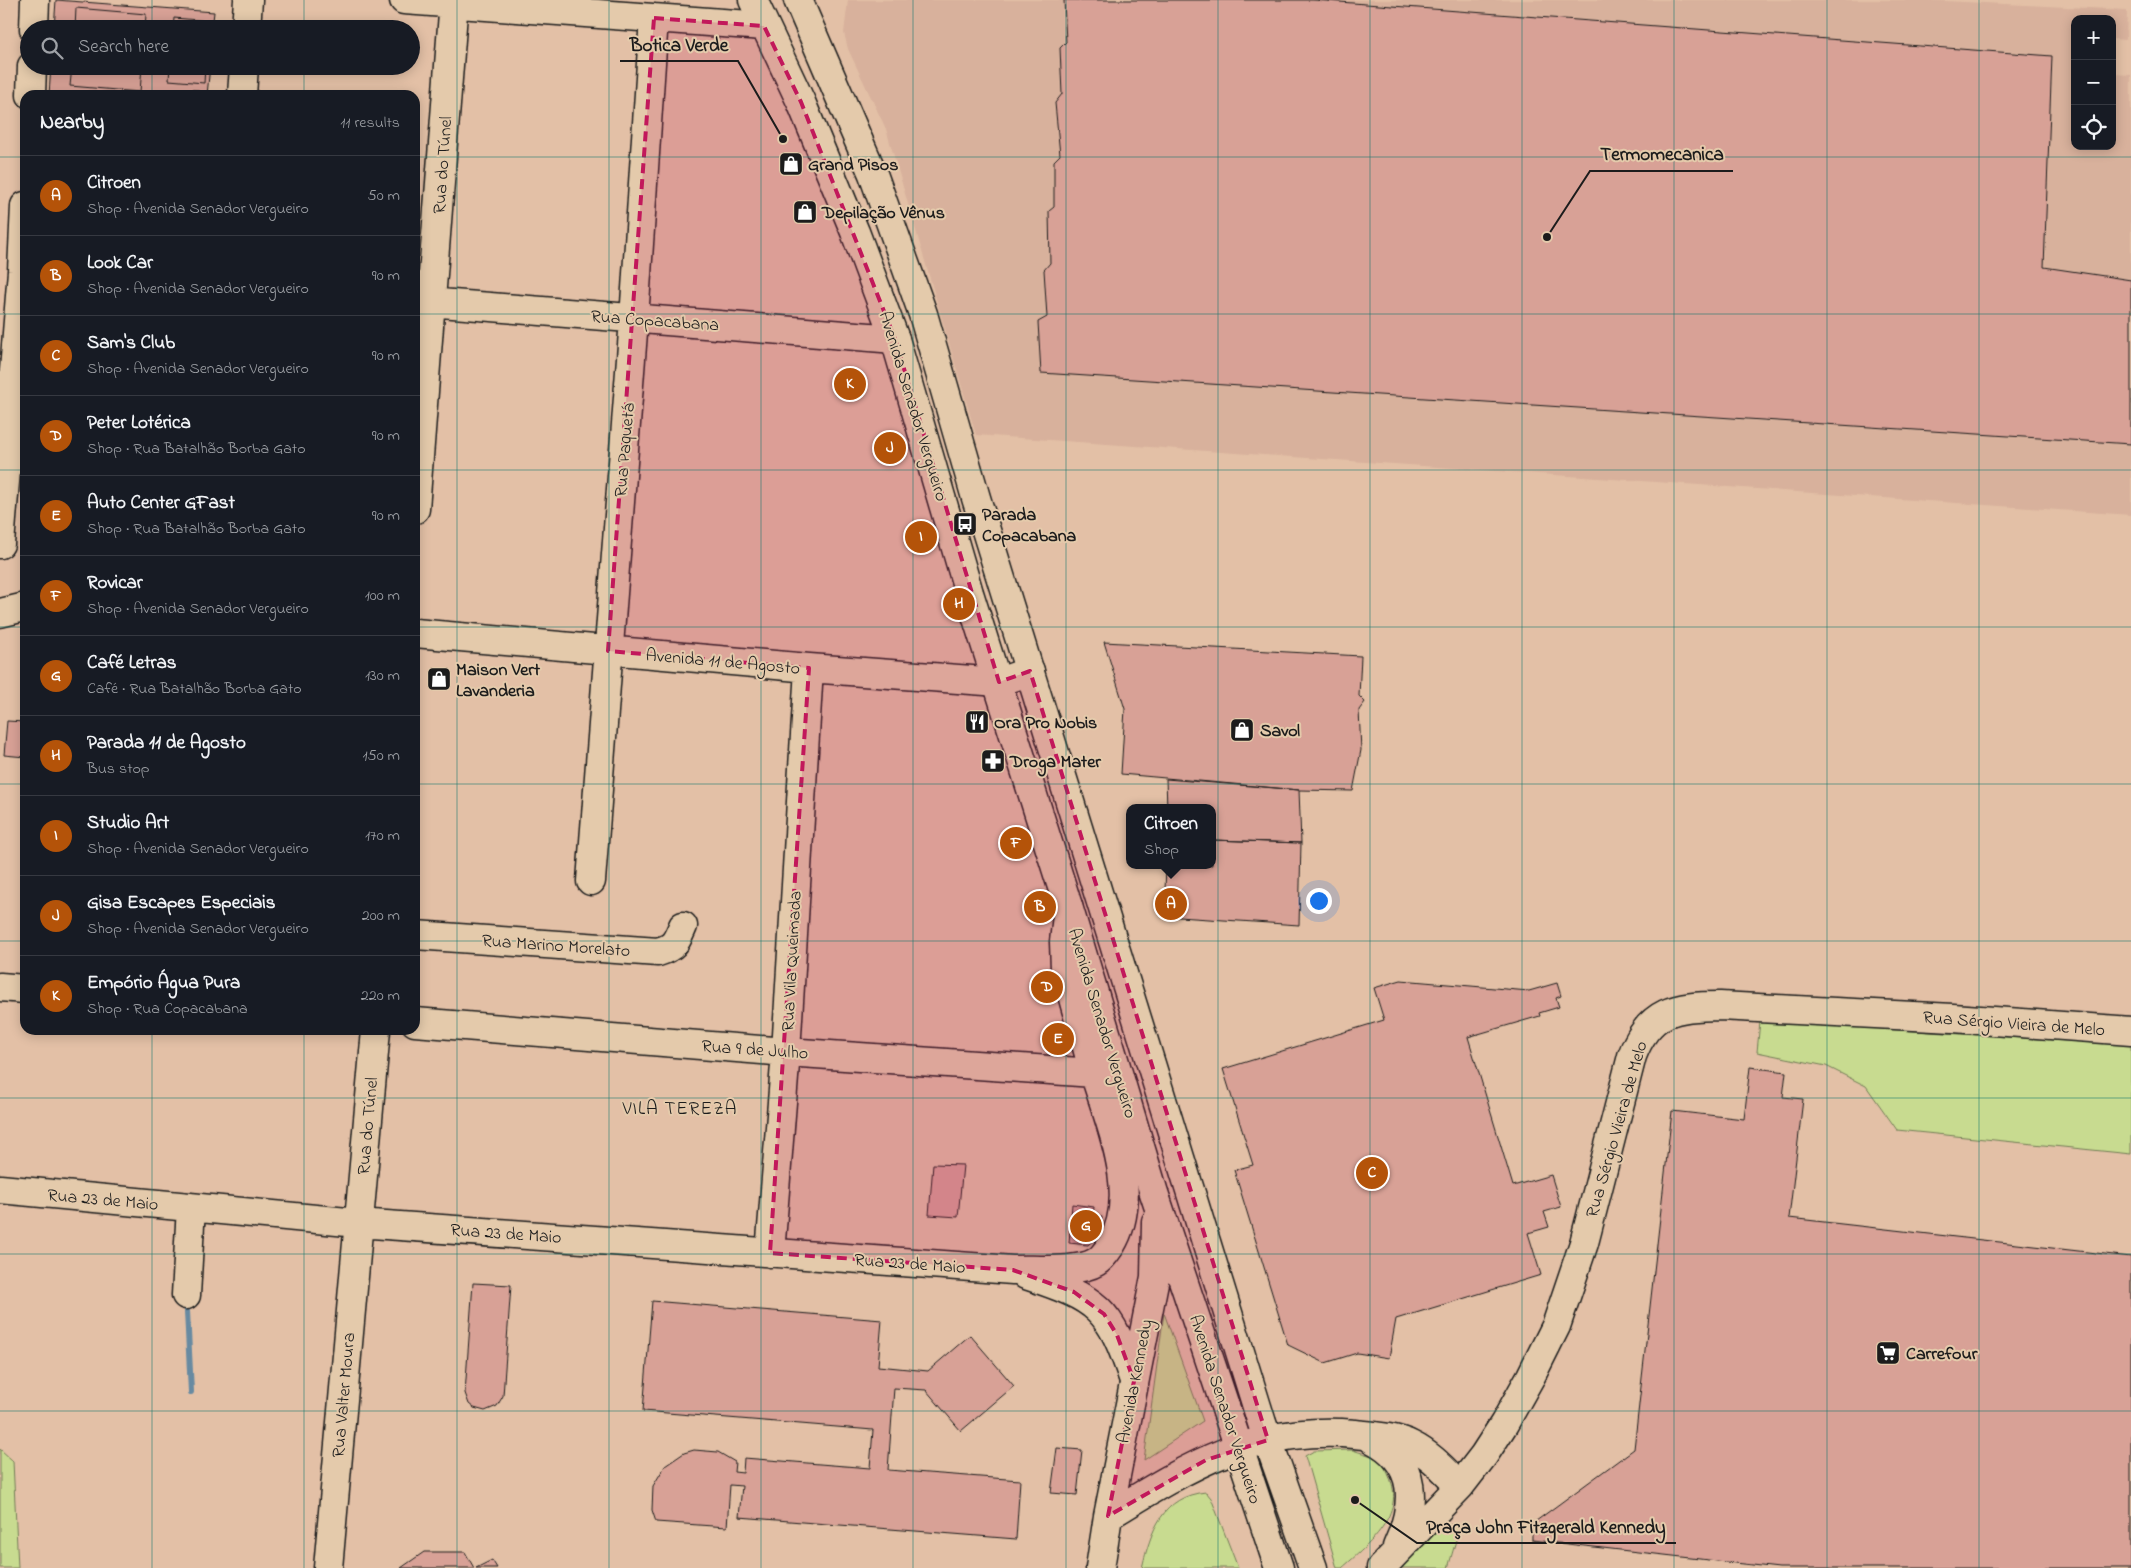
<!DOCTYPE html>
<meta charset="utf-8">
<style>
:root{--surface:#171b24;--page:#20242c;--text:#f1f3f6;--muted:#9ea1a6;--line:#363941;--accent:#b45309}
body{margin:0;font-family:"Indie Flower",sans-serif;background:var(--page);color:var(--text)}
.controls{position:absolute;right:15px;top:15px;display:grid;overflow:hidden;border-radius:10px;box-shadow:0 2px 12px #0003}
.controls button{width:45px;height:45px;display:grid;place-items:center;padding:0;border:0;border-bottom:1px solid var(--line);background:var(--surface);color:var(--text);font:25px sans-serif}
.you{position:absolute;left:1318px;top:900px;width:18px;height:18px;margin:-12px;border:4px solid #fff;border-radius:50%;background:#1a73e8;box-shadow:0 0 0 8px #1a73e833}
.badge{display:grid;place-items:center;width:32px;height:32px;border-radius:50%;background:var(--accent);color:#fff;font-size:16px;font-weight:700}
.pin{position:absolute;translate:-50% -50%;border:2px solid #fff;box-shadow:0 1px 5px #0006}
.popup{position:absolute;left:1126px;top:804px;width:90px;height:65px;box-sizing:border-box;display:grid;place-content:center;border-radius:10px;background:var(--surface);filter:drop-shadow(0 1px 4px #0005);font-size:16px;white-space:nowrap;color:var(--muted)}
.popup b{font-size:19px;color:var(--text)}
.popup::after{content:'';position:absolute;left:50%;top:100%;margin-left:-10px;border:10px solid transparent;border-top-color:var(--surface)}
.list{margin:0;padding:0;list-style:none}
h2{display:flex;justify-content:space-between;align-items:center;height:65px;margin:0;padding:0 20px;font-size:21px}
h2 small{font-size:16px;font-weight:400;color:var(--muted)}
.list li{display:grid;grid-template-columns:32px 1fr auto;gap:15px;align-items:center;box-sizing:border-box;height:80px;padding:0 20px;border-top:1px solid var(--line)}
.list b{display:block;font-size:19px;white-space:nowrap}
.list p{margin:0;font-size:16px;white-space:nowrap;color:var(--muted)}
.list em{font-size:16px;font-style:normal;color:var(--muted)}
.icon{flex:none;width:28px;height:28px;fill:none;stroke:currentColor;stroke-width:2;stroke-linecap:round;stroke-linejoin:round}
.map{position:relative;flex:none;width:2131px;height:1568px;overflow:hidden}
.search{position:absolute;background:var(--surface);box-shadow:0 2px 12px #0003;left:20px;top:20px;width:400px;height:55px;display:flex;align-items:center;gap:12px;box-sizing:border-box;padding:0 18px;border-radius:28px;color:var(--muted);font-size:19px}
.panel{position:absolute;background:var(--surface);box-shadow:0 2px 12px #0003;left:20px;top:90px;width:400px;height:945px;border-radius:15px}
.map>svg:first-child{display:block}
</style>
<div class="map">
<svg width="2131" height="1568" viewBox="0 0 2131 1568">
<rect width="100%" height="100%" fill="#e3c0a6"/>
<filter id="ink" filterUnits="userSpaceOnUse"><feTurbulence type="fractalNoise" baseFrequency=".02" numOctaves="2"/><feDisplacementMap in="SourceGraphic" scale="10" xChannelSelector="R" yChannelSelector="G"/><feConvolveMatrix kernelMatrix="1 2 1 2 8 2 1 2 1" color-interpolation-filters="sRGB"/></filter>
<g filter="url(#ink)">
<path fill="#d8b19c" d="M848,0H1924L2127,10L2126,40L2112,39V19H2075V146H2112V74L2131,75V515L976,435L886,129L848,49L844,33Z"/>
<path fill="#c8db90" stroke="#727c56" d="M1760,1021L2131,1045V1154L1897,1130L1866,1086L1826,1066L1757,1052Z
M1164,1313L1203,1421L1144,1460Z
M0,1449L13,1461L18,1568H0Z
M1353,1450C1360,1453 1369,1454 1375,1458C1381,1461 1386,1469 1389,1476C1407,1514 1368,1545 1342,1568H1337L1305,1456L1314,1451Z
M1206,1492L1211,1498L1238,1568H1142C1151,1531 1162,1496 1206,1492Z
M1442,1524L1455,1525L1459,1530L1448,1568H1398Z"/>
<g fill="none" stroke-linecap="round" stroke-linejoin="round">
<path stroke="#678aa1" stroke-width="6" d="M187,1311L191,1392"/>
</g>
<path fill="#d8a196" stroke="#1c1c1c" d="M56,0L214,12L212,29H54Z
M1064,0H1313L2052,56L2044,267L2131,280V444L1041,373L1038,322L1047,317L1044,270L1050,263L1049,211L1054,207V161L1060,155L1055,103L1062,94L1060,48L1066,42Z
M76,8L146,14L145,29H75Z
M174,18L209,21L208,29H173Z
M51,66H210L207,95H49Z
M72,66H142L140,92L70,86Z
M170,66H205L204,83L169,80Z
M177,89L198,90L197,95H176Z
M1104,642L1361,656L1359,696L1365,702L1359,710L1361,750L1353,791L1299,790L1121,774L1125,709Z
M7,721L25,722V757L4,755Z
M1166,779L1299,790L1301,843L1212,840V808H1167Z
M1212,840L1301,843L1299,925L1164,916L1166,865H1212Z
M1401,980L1529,991L1557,983L1561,996L1556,998L1559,1007L1539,1013L1540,1016L1468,1037L1513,1186L1551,1175L1561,1207L1544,1212L1549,1227L1528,1233L1541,1275L1396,1319L1389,1358L1357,1353L1325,1363L1288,1345L1234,1170L1253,1165L1223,1069L1384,1020L1374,988Z
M1750,1067L1786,1072L1783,1097L1803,1099L1789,1218L2131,1257V1568H1779L1532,1540V1524L1634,1449L1672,1111L1744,1119Z
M933,1164L963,1165L958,1217L929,1215Z
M1072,1204L1094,1207L1093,1214L1102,1217L1100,1234L1088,1245L1069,1243Z
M473,1283L511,1285L503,1396L497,1406L485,1411L474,1408L469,1404L465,1393Z
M652,1301L882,1320L878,1366L928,1371L970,1335L1014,1386L961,1431L926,1390L894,1388L888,1470L1020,1480L1016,1539L739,1517L742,1486L730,1485L727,1527L656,1522L652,1510L653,1486L665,1466L684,1453L694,1450L718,1452L735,1462L734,1472L743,1473L744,1458L870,1468L873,1430L643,1411Z
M1057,1448L1082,1450L1077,1495L1051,1493Z
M424,1552H465L474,1568H401Z
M492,1560L497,1568H476Z"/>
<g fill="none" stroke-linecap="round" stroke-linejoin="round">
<defs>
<path id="minor" d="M404,0L764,26
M34,29L35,0
M246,29L248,0
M31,95L32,66
M242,95L244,66
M415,301L895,339
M415,509L454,0
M0,544L22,271L25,206
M0,613L25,607
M415,633L809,668L999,682L1030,671
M591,881L634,319L654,18
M415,935L658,952C675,947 676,942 683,926
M0,987L25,989
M415,1022L786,1052L1094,1073
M0,1189L358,1223L1013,1270C1035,1269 1078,1273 1096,1262C1103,1258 1107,1251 1111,1245C1142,1195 1109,1122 1094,1072C1084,1037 1074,1003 1065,969L1064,942L1068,906
M770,1253L786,1052L809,668
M1026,1275C1098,1299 1110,1307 1134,1381
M186,1295L191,1207
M328,1568L376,1030"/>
<path id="major" d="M753,0L801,102L855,232L895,339L969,593L1068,906L1154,1193L1279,1568
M798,0L873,174L923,314L976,498L1262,1423L1313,1568
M1372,1439C1419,1463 1416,1505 1397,1547
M1108,1516C1189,1466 1254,1425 1355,1434C1372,1436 1395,1437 1411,1445C1430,1454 1445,1471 1460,1486
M1100,1568L1108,1516L1155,1277L1156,1222
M1381,1568L1460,1486L1484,1455L1504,1424L1531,1376L1556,1326L1584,1243L1632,1056C1649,1010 1676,1006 1720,1006L1953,1018L2131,1031"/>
</defs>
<use href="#minor" stroke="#1c1c1c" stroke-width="31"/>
<use href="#major" stroke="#1c1c1c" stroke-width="31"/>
<use href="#minor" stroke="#e4caab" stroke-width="28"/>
<use href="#major" stroke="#e4caab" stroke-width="28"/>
</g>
</g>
<path fill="#c2185b" fill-opacity="0.2" stroke="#c2185b" stroke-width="4" stroke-dasharray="10 6" stroke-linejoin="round" d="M654,18L764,26L801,102L895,339L999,682L1030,671L1268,1440L1206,1460L1108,1516L1134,1381L1117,1335L1104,1314L1074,1292L1013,1270L770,1253L809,668L608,651Z"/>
<path fill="none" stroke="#0f766e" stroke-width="1" stroke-opacity="0.55" d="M152,0V29M304,0V29M457,0V1568M609,0V1568M761,0V1568M913,0V1568M1066,0V1568M1218,0V1568M1370,0V1568M1522,0V1568M1674,0V1568M1827,0V1568M1979,0V1568M152,66V95M304,66V95M0,157H25M415,157H2131M0,314H25M415,314H2131M0,470H25M415,470H2131M0,627H25M415,627H2131M0,784H25M415,784H2131M0,941H25M415,941H2131M152,1030V1568M304,1030V1568M0,1098H2131M0,1254H2131M0,1411H2131"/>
<defs>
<symbol id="shop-square" viewBox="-11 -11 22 22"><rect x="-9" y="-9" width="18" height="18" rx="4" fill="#1c1c1c" stroke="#e4caab"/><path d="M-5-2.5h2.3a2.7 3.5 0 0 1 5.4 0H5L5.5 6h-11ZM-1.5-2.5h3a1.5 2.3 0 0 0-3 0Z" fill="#fff"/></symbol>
<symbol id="bus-square" viewBox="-11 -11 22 22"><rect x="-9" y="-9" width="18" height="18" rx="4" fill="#1c1c1c" stroke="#e4caab"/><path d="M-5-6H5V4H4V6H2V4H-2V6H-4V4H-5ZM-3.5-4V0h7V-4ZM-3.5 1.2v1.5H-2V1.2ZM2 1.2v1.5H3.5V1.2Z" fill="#fff"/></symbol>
<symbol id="restaurant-square" viewBox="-11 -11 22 22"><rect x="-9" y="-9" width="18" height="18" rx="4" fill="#1c1c1c" stroke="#e4caab"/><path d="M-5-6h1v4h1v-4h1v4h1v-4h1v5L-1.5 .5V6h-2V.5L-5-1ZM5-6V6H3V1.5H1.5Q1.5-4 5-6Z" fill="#fff"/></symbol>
<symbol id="pharmacy-square" viewBox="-11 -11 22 22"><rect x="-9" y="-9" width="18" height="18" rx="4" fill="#1c1c1c" stroke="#e4caab"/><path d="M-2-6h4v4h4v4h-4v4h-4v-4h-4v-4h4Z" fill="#fff"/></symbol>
<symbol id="supermarket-square" viewBox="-11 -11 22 22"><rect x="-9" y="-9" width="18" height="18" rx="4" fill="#1c1c1c" stroke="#e4caab"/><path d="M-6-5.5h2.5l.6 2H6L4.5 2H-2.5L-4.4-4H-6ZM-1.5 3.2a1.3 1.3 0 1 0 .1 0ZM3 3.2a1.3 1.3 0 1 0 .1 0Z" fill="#fff"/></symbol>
</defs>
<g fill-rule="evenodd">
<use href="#shop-square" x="777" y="150" width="28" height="28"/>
<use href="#shop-square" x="791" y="198" width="28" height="28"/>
<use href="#bus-square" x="951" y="510" width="28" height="28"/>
<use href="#shop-square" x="425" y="665" width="28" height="28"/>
<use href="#restaurant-square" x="963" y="708" width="28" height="28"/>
<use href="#shop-square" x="1228" y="716" width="28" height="28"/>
<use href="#pharmacy-square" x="979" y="747" width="28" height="28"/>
<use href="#supermarket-square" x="1874" y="1339" width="28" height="28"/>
</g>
<g text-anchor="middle" stroke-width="4" stroke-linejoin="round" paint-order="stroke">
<g font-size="18" font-weight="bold" fill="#1c1c1c" stroke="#e4caab" text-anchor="start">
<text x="808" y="170">Grand Pisos</text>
<text x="822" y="218">Depilação Vênus</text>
<text x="982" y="520">Parada<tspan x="982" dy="21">Copacabana</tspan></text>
<text x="456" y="675">Maison Vert<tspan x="456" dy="21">Lavanderia</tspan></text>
<text x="994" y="728">Ora Pro Nobis</text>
<text x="1260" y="736">Savol</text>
<text x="1010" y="767">Droga Mater</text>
<text x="1906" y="1359">Carrefour</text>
</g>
<g font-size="18" fill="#1c1c1c" stroke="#e4caab">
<text transform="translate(442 165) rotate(-86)" y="6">Rua do Túnel</text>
<text transform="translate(655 320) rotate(4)" y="6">Rua Copacabana</text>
<text transform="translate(914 406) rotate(73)" y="6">Avenida Senador Vergueiro</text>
<text transform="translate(624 450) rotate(-85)" y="6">Rua Paquetá</text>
<text transform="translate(723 661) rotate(5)" y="6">Avenida 11 de Agosto</text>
<text transform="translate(556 945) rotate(4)" y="6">Rua Marino Morelato</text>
<text transform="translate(791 961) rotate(-87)" y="6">Rua Vila Queimada</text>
<text transform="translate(1103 1023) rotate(73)" y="6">Avenida Senador Vergueiro</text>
<text transform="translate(2014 1023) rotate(4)" y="6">Rua Sérgio Vieira de Melo</text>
<text transform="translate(755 1049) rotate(4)" y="6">Rua 9 de Julho</text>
<text transform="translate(367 1126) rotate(-85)" y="6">Rua do Túnel</text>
<text transform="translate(1616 1129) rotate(-74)" y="6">Rua Sérgio Vieira de Melo</text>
<text transform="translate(103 1199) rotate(5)" y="6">Rua 23 de Maio</text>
<text transform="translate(506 1233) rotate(4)" y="6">Rua 23 de Maio</text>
<text transform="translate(910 1263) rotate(4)" y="6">Rua 23 de Maio</text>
<text transform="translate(1134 1381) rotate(-79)" y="6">Avenida Kennedy</text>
<text transform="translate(343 1395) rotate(-85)" y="6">Rua Valter Moura</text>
<text transform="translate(1226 1409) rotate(72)" y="6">Avenida Senador Vergueiro</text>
</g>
<g font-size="19" letter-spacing="1" fill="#1c1c1c" stroke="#e4caab">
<text x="680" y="1114">VILA TEREZA</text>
</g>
</g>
<path fill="none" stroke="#1c1c1c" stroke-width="2" d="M783 139L738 61H620M1547 237L1590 171H1733M1355 1500L1417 1543H1676"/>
<g fill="#1c1c1c" stroke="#e4caab" stroke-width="2">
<circle cx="783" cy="139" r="5"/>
<circle cx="1547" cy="237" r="5"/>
<circle cx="1355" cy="1500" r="5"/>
</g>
<g font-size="19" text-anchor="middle" font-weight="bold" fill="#1c1c1c" stroke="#e4caab" stroke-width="4" stroke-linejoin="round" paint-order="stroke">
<text x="679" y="51">Botica Verde</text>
<text x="1662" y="160">Termomecanica</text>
<text x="1546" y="1533">Praça John Fitzgerald Kennedy</text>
</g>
</svg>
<div class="controls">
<button>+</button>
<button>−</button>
<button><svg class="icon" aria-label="locate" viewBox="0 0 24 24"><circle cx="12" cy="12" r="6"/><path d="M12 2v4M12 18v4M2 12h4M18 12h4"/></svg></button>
</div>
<div class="you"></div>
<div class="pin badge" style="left:1171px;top:904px">A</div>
<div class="popup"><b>Citroen</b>Shop</div>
<div class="pin badge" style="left:1040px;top:907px">B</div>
<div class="pin badge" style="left:1372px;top:1173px">C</div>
<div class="pin badge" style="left:1047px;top:987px">D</div>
<div class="pin badge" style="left:1058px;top:1039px">E</div>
<div class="pin badge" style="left:1016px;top:843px">F</div>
<div class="pin badge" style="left:1086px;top:1226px">G</div>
<div class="pin badge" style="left:959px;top:604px">H</div>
<div class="pin badge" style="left:921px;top:537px">I</div>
<div class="pin badge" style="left:890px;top:448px">J</div>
<div class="pin badge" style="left:850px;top:384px">K</div>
<div class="search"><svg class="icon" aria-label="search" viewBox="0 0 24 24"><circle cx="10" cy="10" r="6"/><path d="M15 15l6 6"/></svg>Search here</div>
<section class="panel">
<h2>Nearby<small>11 results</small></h2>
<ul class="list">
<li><span class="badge">A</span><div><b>Citroen</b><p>Shop · Avenida Senador Vergueiro</p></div><em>50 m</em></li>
<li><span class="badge">B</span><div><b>Look Car</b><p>Shop · Avenida Senador Vergueiro</p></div><em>90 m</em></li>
<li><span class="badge">C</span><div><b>Sam's Club</b><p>Shop · Avenida Senador Vergueiro</p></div><em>90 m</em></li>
<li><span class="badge">D</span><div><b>Peter Lotérica</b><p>Shop · Rua Batalhão Borba Gato</p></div><em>90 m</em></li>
<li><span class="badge">E</span><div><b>Auto Center GFast</b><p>Shop · Rua Batalhão Borba Gato</p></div><em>90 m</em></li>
<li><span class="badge">F</span><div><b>Rovicar</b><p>Shop · Avenida Senador Vergueiro</p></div><em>100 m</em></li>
<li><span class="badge">G</span><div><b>Café Letras</b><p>Café · Rua Batalhão Borba Gato</p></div><em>130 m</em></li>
<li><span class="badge">H</span><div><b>Parada 11 de Agosto</b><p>Bus stop</p></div><em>150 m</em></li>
<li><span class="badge">I</span><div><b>Studio Art</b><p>Shop · Avenida Senador Vergueiro</p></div><em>170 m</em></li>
<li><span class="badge">J</span><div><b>Gisa Escapes Especiais</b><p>Shop · Avenida Senador Vergueiro</p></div><em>200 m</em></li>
<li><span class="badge">K</span><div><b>Empório Água Pura</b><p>Shop · Rua Copacabana</p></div><em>220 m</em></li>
</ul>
</section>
</div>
